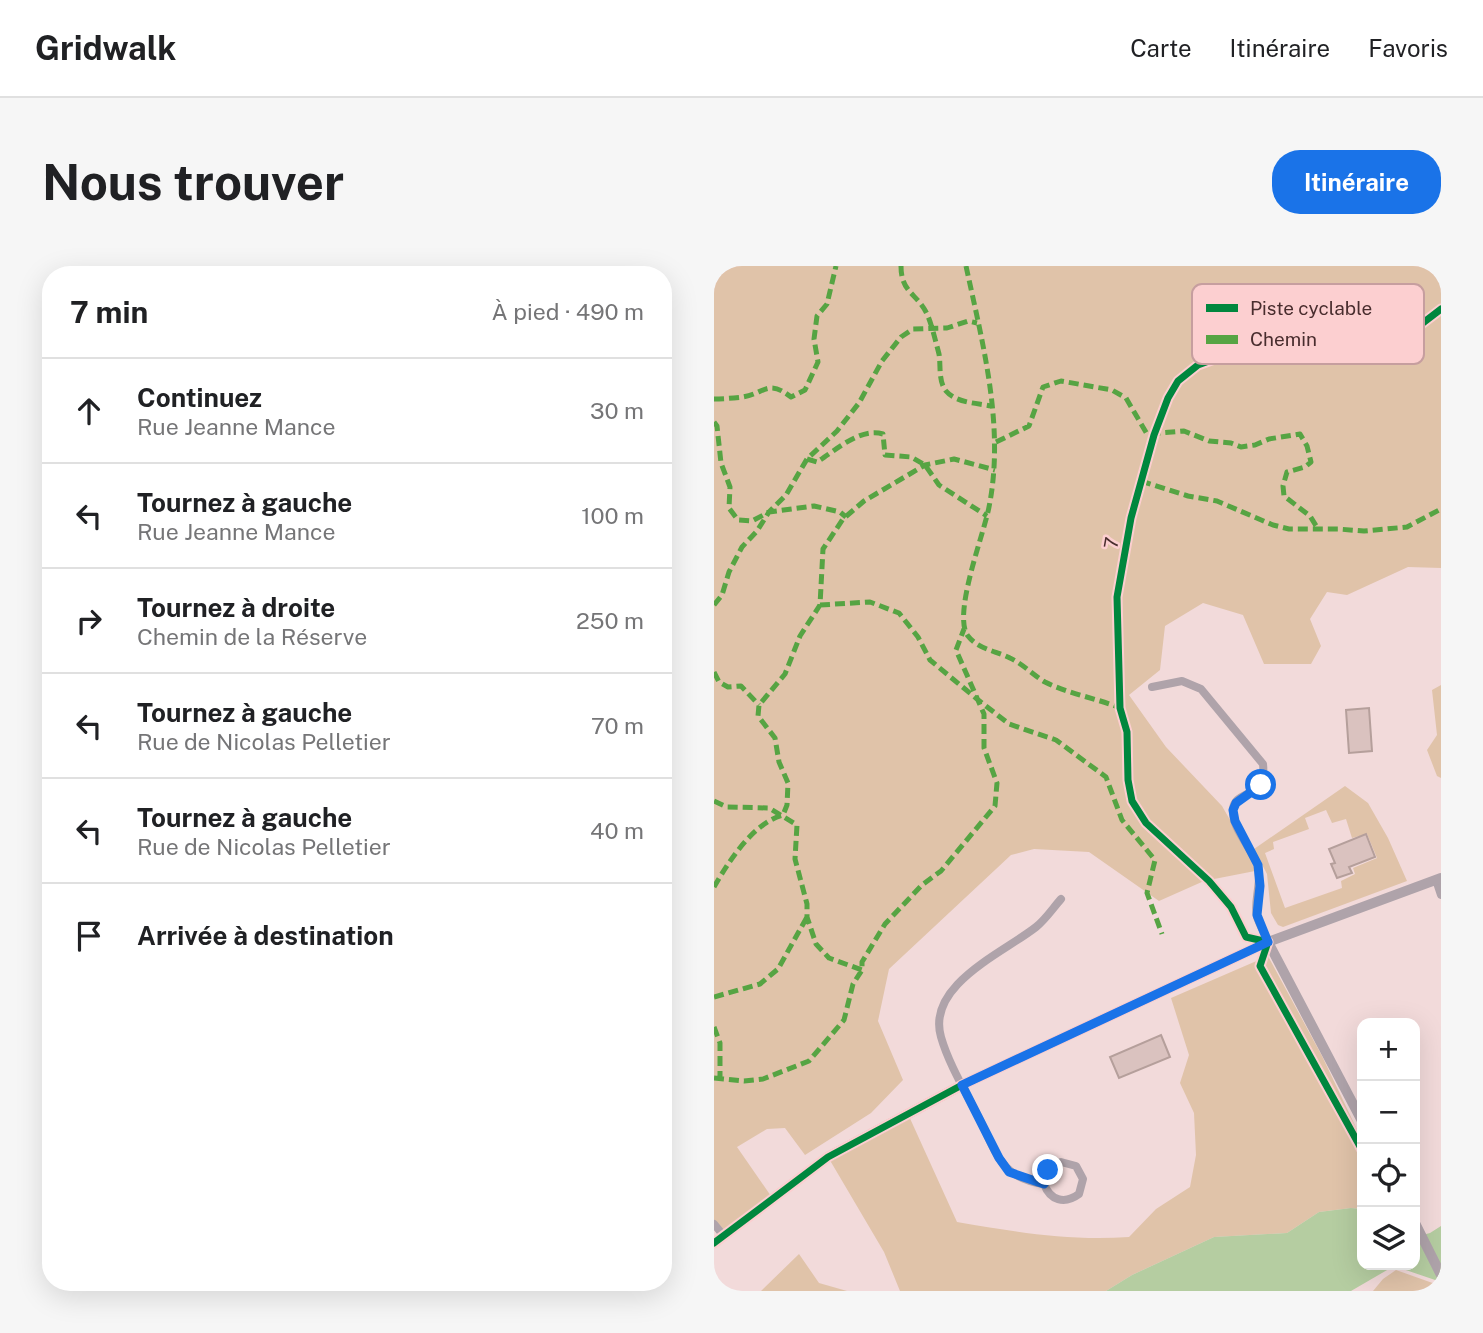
<!DOCTYPE html>
<html lang="fr">
<meta charset="utf-8">
<style>
:root{--surface:#fff;--page:#f6f6f6;--text:#202124;--muted:#757577;--line:#e0e0e0;--accent:#1a73e8}
body{margin:0;font-family:"Public Sans",sans-serif;background:var(--page);color:var(--text)}
.controls{position:absolute;right:21px;bottom:21px;display:grid;overflow:hidden;border-radius:14px;box-shadow:0 7px 28px #0002}
.controls button{width:63px;height:63px;display:grid;place-items:center;padding:0;border:0;border-bottom:2px solid var(--line);background:var(--surface);color:var(--text);font:35px sans-serif}
.stop{position:absolute;width:21px;height:21px;margin:-16px;border:5px solid #1a73e8;border-radius:50%;background:#fff}
.stop.end{background:#1a73e8;border-color:#fff;box-shadow:0 2px 7px #0008}
.list{margin:0;padding:0;list-style:none}
h2{display:flex;justify-content:space-between;align-items:center;height:91px;margin:0;padding:0 28px;font-size:30px}
h2 small{font-size:23px;font-weight:400;color:var(--muted)}
.list li{display:grid;grid-template-columns:46px 1fr auto;gap:21px;align-items:center;box-sizing:border-box;height:105px;padding:0 28px;border-top:2px solid var(--line)}
.list b{display:block;font-size:26px;white-space:nowrap}
.list p{margin:0;font-size:23px;white-space:nowrap;color:var(--muted)}
.list em{font-size:23px;font-style:normal;color:var(--muted)}
.icon{flex:none;width:38px;height:38px;fill:none;stroke:currentColor;stroke-width:2;stroke-linecap:round;stroke-linejoin:round}
.map{position:relative;flex:none;width:727px;height:1025px;overflow:hidden;border-radius:28px}
header{display:flex;align-items:center;gap:42px;box-sizing:border-box;height:98px;padding:0 35px;background:var(--surface);border-bottom:2px solid var(--line)}
header strong{font-size:33px}
nav{display:flex;gap:38px;margin-inline-start:auto;font-size:24px}
.intro{display:flex;align-items:center;justify-content:space-between;box-sizing:border-box;height:168px;padding:0 42px}
h1{margin:0;font-size:49px}
.button{padding:18px 32px;border-radius:28px;background:var(--accent);color:#fff;font-size:24px;font-weight:700}
main{display:flex;gap:42px;padding:0 42px}
aside{flex:1;background:var(--surface);border-radius:28px;box-shadow:0 7px 28px #0002}
.map>svg:first-child{display:block}
</style>
<header>
<strong>Gridwalk</strong>
<nav><a>Carte</a><a>Itinéraire</a><a>Favoris</a></nav>
</header>
<div class="intro"><h1>Nous trouver</h1><a class="button">Itinéraire</a></div>
<main>
<aside>
<h2>7 min<small>À pied · 490 m</small></h2>
<ul class="list">
<li><svg class="icon" aria-label="ahead" viewBox="0 0 24 24"><path d="M12 20V5M6 11l6-6 6 6"/></svg><div><b>Continuez</b><p>Rue Jeanne Mance</p></div><em>30 m</em></li>
<li><svg class="icon" aria-label="left" viewBox="0 0 24 24"><path d="M17 20v-9H6M10 6l-5 5 5 5"/></svg><div><b>Tournez à gauche</b><p>Rue Jeanne Mance</p></div><em>100 m</em></li>
<li><svg class="icon" aria-label="right" viewBox="0 0 24 24"><path d="M7 20v-9h11M14 6l5 5-5 5"/></svg><div><b>Tournez à droite</b><p>Chemin de la Réserve</p></div><em>250 m</em></li>
<li><svg class="icon" aria-label="left" viewBox="0 0 24 24"><path d="M17 20v-9H6M10 6l-5 5 5 5"/></svg><div><b>Tournez à gauche</b><p>Rue de Nicolas Pelletier</p></div><em>70 m</em></li>
<li><svg class="icon" aria-label="left" viewBox="0 0 24 24"><path d="M17 20v-9H6M10 6l-5 5 5 5"/></svg><div><b>Tournez à gauche</b><p>Rue de Nicolas Pelletier</p></div><em>40 m</em></li>
<li><svg class="icon" aria-label="arrive" viewBox="0 0 24 24"><path d="M6 21V4h12l-3 4 3 4H6"/></svg><div><b>Arrivée à destination</b></div></li>
</ul>
</aside>
<div class="map">
<svg width="727" height="1025" viewBox="0 0 727 1025">
<rect width="100%" height="100%" fill="#f2dada"/>
<path fill="#e0c3a9" fill-rule="evenodd" d="M0,0H727V302L694,301L633,329L613,326L596,353L607,380L597,398H550L529,349L489,337L451,360L446,404L415,429L452,481L508,540L535,587L541,605L490,615L445,635L375,586L320,583L297,589L175,703L164,755L189,814L157,847L91,889L71,862L53,863L23,881L59,933L9,969L0,958Z
M727,419V512L723,510L713,484L723,469L718,424Z
M631,520L654,537L674,572L693,615L569,661L564,659L557,647L553,608L540,583ZM612,544L618,557L632,553L638,572L653,568L663,592L639,602L641,608L627,615L628,622L571,642L551,587L560,583L559,576L595,563L591,552Z
M554,690L608,790L648,874V943L637,942L605,946L573,967L500,971L418,1009L392,1025H186L170,986L114,891L194,848L243,956C303,966 353,975 415,971L442,943L476,921L482,889L480,847L466,817L475,789L457,732Z
M85,988L105,1017L133,1025H47Z
M682,1004L727,1020V1025H659L669,1013Z"/>
<path fill="#b5cda1" d="M637,942L648,943V999H701V971L716,967L727,960V1016L680,1000L637,1025H392L418,1009L500,971L573,967L605,946Z"/>
<path fill="#dac2bf" stroke="#b59f9b" stroke-width="2" d="M655,442L658,485L635,487L632,444Z
M652,568L661,591L635,601L638,607L623,612L617,598L621,597L615,583Z
M447,769L456,791L405,812L396,791Z"/>
<g fill="none" stroke-linecap="round" stroke-linejoin="round">
<path stroke="#afa3aa" stroke-width="8" d="M438,421L468,415L487,423L549,498C553,533 521,523 519,543C517,562 537,581 543,598C549,616 539,634 543,651C546,660 551,668 554,676
M722,614L727,629
M330,918L334,903L347,896L362,900L369,913L365,928C350,939 336,934 330,918C288,913 282,887 266,854C253,828 235,799 227,771C212,719 289,687 322,661C332,653 339,642 347,633
M0,958L9,969"/>
<path stroke="#afa3aa" stroke-width="10" d="M554,676L648,855
M701,957L727,1009
M0,977L114,891L248,819L554,676L727,612"/>
<path stroke="#56a443" stroke-width="5" stroke-dasharray="10 5" stroke-linecap="butt" d="M187,0C187,26 202,27 212,46C217,55 222,77 225,88C227,99 224,115 232,125C242,137 263,137 277,140
M252,0C269,79 291,161 275,241C270,268 238,349 254,370C264,383 282,385 296,392C309,398 319,409 331,416C355,428 382,432 406,442
M0,133C10,133 20,132 29,131C51,127 54,113 77,131L91,124L104,96L100,73L103,50L113,38L122,0
M0,156L3,160L7,197L16,221L15,242L24,254L38,255L55,246L100,240L126,246L132,251
M282,176L315,160L329,121L347,115L398,124L412,132L433,168L470,165L495,175L517,177L527,181L541,179L555,173L586,168L593,180L597,196L591,201L573,206L569,220L570,230L596,250L604,263
M93,193L103,196C122,184 147,161 169,168L171,189L197,191L211,199L225,219L273,250
M427,215L474,230L503,235L559,259L575,263H624L650,265L693,261L727,243
M0,339L8,329L15,306L28,281L43,265L55,246L72,229L93,193L123,165L145,137L168,95L187,71L199,63L233,62L254,55L263,57
M106,339L156,336L185,347L204,371L216,394L263,433L295,458L342,474L392,511L408,554L441,594L433,627L448,668
M0,406L5,416L14,421L27,420L45,439
M0,535L13,541L55,542L83,559L81,593L93,638V651L102,678L115,692L148,704
M0,621C15,595 39,557 69,549L73,539L74,517L65,496L61,472L44,450L45,439L71,408L86,370L106,339L109,283L129,253L150,235L211,199L240,193L281,204
M0,731L46,718L64,703L93,651
M0,761L6,777V813
M0,812L30,815L49,813L95,795L130,754L139,718L148,704V696L171,658L208,619L227,605L281,540L283,517L270,482V448L242,384L250,363"/>
<defs>
<path id="cycleway" d="M554,676L532,671L517,641L495,615L432,557L418,535L414,514L413,466L406,442L403,331L417,252L440,169L454,132L464,115L484,99L503,92L551,86L579,85L639,92L664,89L675,83L727,43
M554,676L546,700L648,884
M0,977L114,891L248,819L554,676"/>
</defs>
<use href="#cycleway" stroke="#fccfd0" stroke-width="11"/>
<use href="#cycleway" stroke="#00873e" stroke-width="7"/>
</g>
<g fill="none" stroke-linecap="round" stroke-linejoin="round">
<path stroke="#1a73e8" stroke-width="9" d="M334,904L330,918L295,906L285,892L248,819L554,676L543,649L546,620L544,599L521,555L519,544L522,537L547,519"/>
</g>
<g text-anchor="middle" stroke-width="5" stroke-linejoin="round" paint-order="stroke">
<g font-size="19" fill="#492d2e" stroke="#fccfd0">
<text transform="translate(397 277) rotate(-80)" y="7">7</text>
</g>
</g>
<rect x="478" y="18" width="232" height="80" rx="10" fill="#fccfd0" stroke="#c69e9f" stroke-width="2"/>
<rect x="492" y="38" width="32" height="8" fill="#00873e"/>
<rect x="492" y="69" width="32" height="9" fill="#56a443"/>
<g font-size="19" fill="#492d2e">
<text x="536" y="49">Piste cyclable</text>
<text x="536" y="80">Chemin</text>
</g>
</svg>
<div class="controls">
<button>+</button>
<button>−</button>
<button><svg class="icon" aria-label="locate" viewBox="0 0 24 24"><circle cx="12" cy="12" r="6"/><path d="M12 2v4M12 18v4M2 12h4M18 12h4"/></svg></button>
<button><svg class="icon" aria-label="layers" viewBox="0 0 24 24"><path d="M12 4l9 5-9 5-9-5zM3 14l9 5 9-5"/></svg></button>
</div>
<div class="stop" style="left:547px;top:519px"></div>
<div class="stop end" style="left:334px;top:904px"></div>
</div>
</main>
